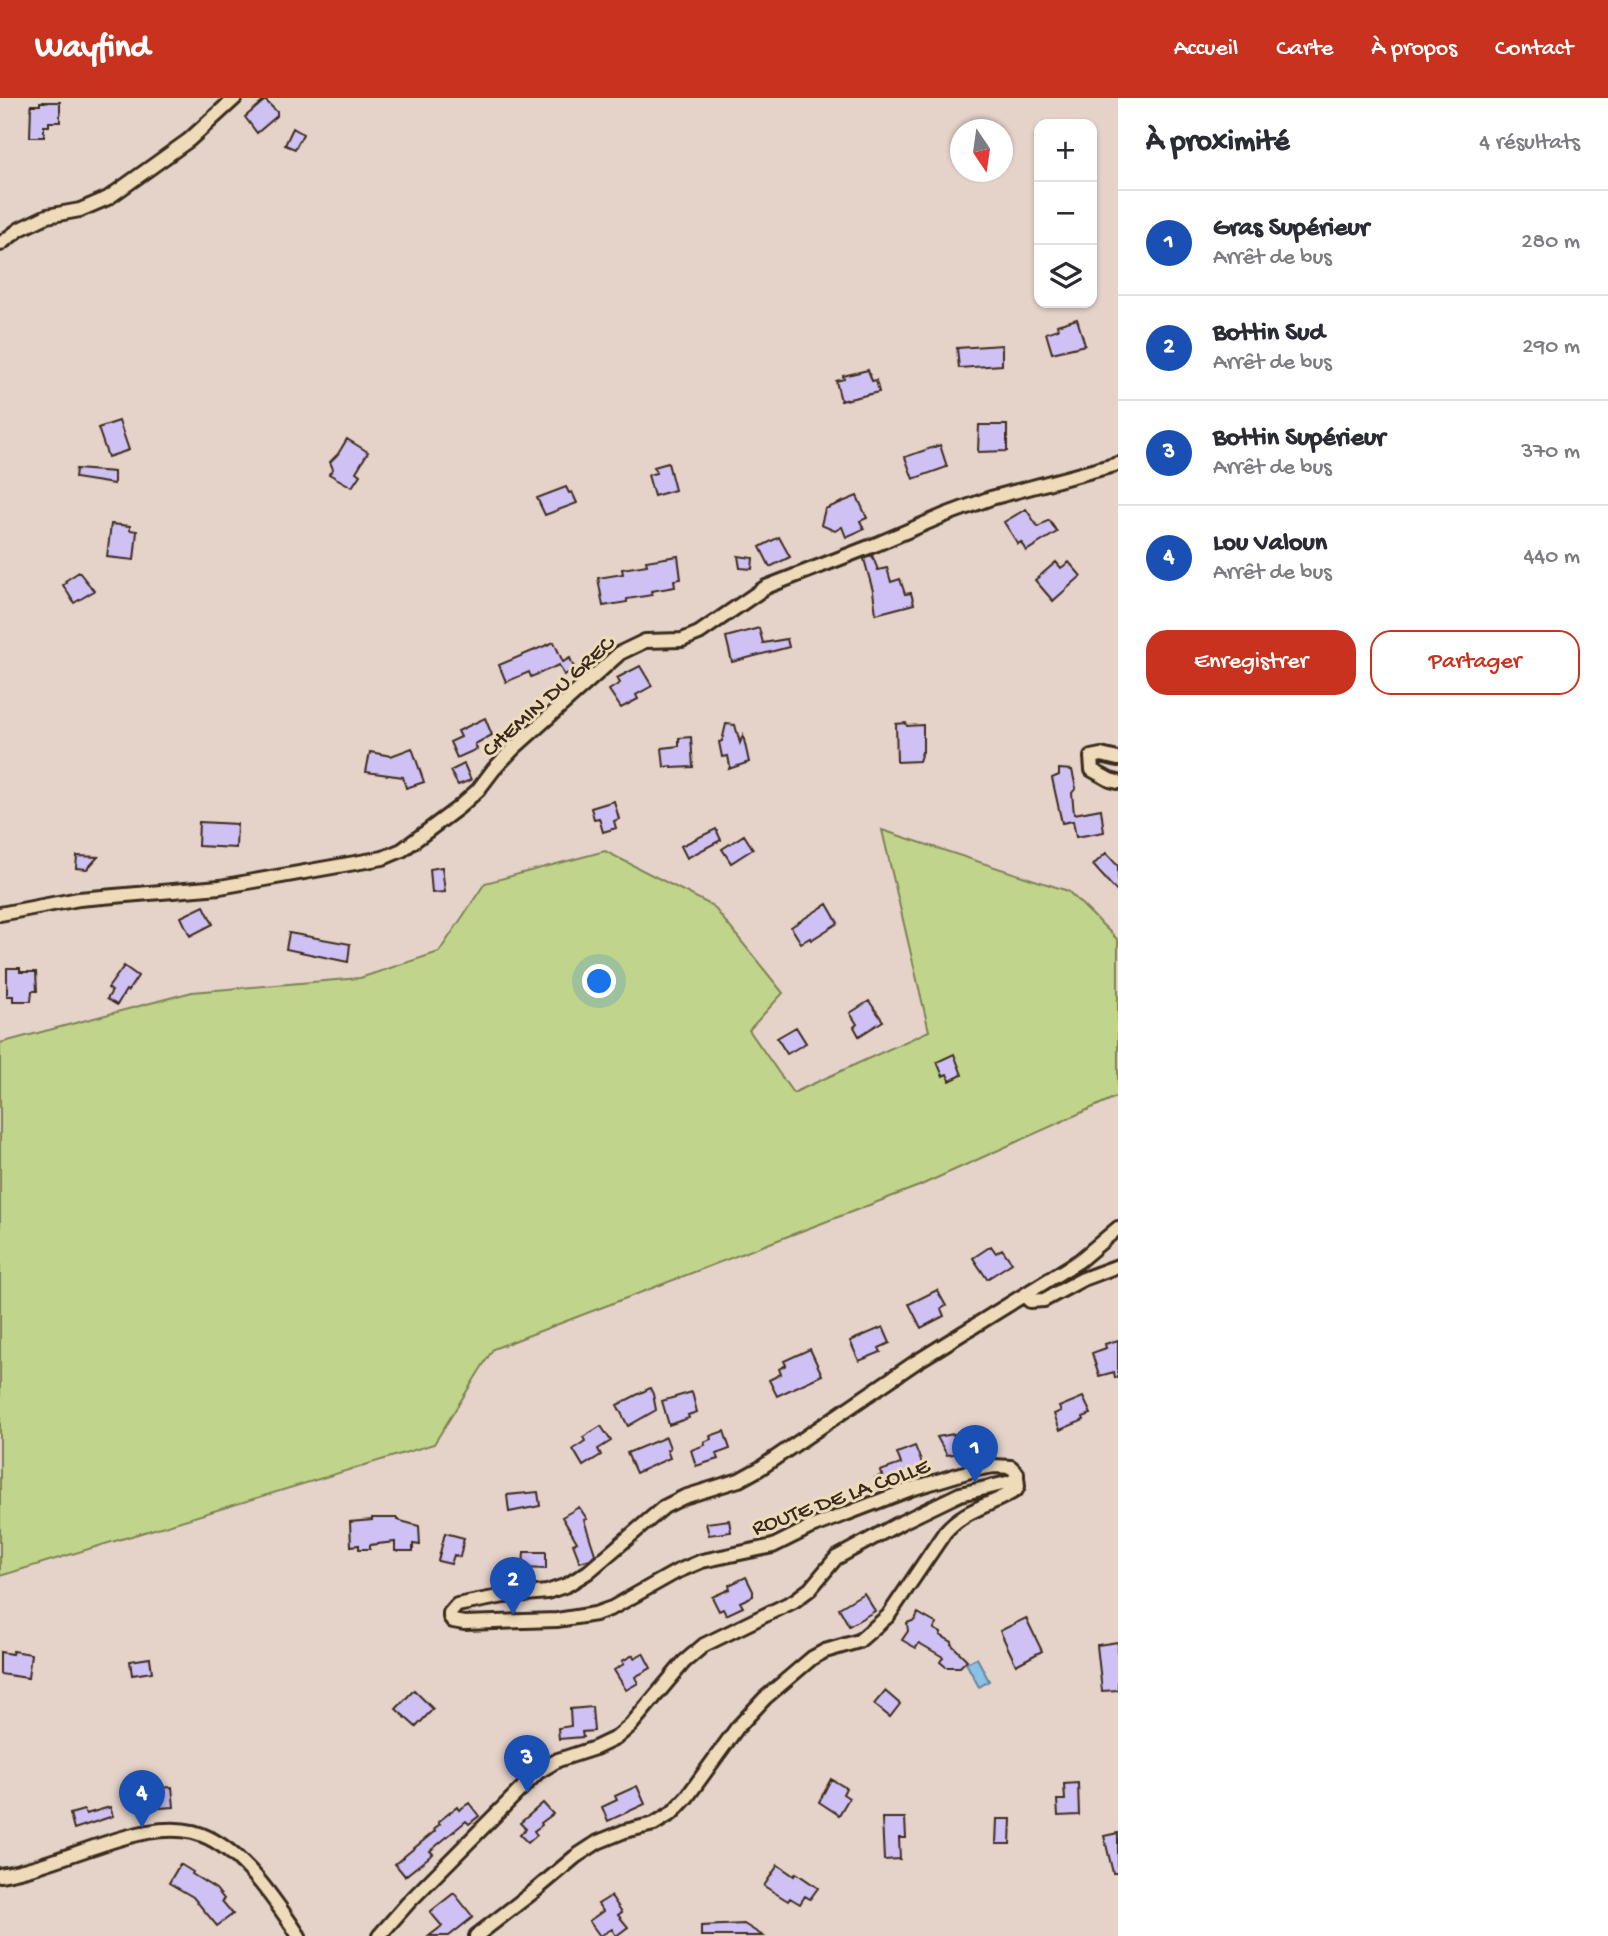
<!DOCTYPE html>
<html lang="fr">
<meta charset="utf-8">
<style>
:root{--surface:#fff;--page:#f2f2f3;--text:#2b2b33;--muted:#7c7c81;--line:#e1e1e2;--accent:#c8321e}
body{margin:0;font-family:"Gochi Hand",sans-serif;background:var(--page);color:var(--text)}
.controls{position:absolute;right:21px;top:21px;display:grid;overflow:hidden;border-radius:14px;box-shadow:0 2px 5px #0004}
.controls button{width:63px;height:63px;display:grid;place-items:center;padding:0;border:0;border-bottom:2px solid var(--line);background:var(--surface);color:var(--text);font:35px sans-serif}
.compass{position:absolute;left:950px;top:21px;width:63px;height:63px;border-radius:50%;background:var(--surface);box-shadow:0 2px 5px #0004;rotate:167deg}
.you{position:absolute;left:600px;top:884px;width:24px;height:24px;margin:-18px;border:5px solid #fff;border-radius:50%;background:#1a73e8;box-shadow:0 0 0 10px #1a73e833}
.badge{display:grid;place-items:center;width:46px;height:46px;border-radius:50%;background:var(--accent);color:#fff;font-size:23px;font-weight:700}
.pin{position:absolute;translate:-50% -58px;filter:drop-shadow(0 2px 4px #0008)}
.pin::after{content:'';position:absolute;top:37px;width:24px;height:21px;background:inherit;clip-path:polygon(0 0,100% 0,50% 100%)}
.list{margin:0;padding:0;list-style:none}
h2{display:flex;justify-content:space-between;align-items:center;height:91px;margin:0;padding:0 28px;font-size:30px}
h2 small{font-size:23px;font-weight:400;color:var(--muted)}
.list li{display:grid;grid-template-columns:46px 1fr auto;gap:21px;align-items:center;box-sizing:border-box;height:105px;padding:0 28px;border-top:2px solid var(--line)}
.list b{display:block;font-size:26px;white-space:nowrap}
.list p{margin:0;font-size:23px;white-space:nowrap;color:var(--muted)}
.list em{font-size:23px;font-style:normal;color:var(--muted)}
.actions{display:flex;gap:14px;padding:21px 28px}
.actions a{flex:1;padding:16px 0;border:2px solid var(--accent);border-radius:21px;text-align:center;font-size:24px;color:var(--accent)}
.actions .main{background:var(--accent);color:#fff}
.icon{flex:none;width:38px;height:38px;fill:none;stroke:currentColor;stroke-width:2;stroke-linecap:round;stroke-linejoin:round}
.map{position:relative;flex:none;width:1118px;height:1838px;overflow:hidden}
header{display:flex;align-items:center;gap:42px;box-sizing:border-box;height:98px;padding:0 35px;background:var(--accent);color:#fff}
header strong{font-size:33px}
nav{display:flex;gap:38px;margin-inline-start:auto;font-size:24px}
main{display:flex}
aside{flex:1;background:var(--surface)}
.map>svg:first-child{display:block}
</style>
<header>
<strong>Wayfind</strong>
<nav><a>Accueil</a><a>Carte</a><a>À propos</a><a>Contact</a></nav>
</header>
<main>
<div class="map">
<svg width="1118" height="1838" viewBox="0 0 1118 1838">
<rect width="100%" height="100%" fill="#e5d3ca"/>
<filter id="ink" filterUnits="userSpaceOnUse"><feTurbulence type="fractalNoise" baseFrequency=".0143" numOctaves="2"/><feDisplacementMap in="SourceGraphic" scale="14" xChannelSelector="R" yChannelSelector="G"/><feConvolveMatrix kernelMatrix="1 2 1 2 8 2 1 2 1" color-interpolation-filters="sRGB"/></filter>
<g filter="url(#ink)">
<path fill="#c0d58b" stroke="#7e8054" stroke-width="2" d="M882,732L1068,793L1118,842V998L919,1088L493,1251L434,1346L0,1478V945L192,894L360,880L439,854L485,785L605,753L713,808L783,895L749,932L793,995L929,933Z"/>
<path fill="#8ac1e8" stroke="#6a8597" stroke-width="2" d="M977,1560L989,1583L979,1589L966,1565Z"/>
<path fill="#cfc1f3" stroke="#3b2a1e" stroke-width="2" d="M265,2L277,14V18L257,35L245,19Z
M40,4H60V24H49V28H44V39H30L31,7H40Z
M293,30L303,36L295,51L285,47Z
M1077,221L1085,247L1052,255L1046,235L1058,231L1057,227Z
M1002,247V267L959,270L957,250Z
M868,272L872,283L876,282L879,294L841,303L836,283L844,281L843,278Z
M119,323L129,352L108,359L98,330Z
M979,327H1007V353L978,354Z
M347,341L368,354L356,374L360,377L352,389L329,376L333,371L330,364L338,356Z
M940,347L947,369L913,381L905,359Z
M668,365L675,392L654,398L648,377L656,375L654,369Z
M76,371L114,374V386L75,380Z
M566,389L569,395L572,394L577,405L545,417L537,400Z
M857,398L867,420L860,423L864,431L846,439L842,429L835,433L821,427L825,411Z
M1026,411L1038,429L1049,422L1057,434L1026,453L1021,444L1018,446L1004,424Z
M111,426L130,428V432L137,433L134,462L107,459Z
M779,439L790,459L770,469L760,449Z
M872,457L878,472L887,470L891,484L900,481L905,496L911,495L914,506L876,516L873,493L864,461Z
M678,458L681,481L674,482L675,489L651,493L652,497L627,501V504L603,508L598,480L623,476L622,471L647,467L646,463Z
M738,458L753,460L752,471L740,470Z
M1056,464L1061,470L1069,464L1081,478L1053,503L1035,482Z
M79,474L94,493L74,505L63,487L66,485L65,483Z
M759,530L763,545L787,541L789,549L732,564L726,539Z
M554,544L563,564L570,560L575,572L564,577L559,567L531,579L529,574L506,584L499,567Z
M640,568L652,588L636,597L638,601L621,610L609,592L620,585L617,580Z
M485,620L492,637L475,646L477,651L457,660L450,644L461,639L458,633Z
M906,625L907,628L923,627V654H922L919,663L897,664L896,626Z
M726,626L735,627L740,645L743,637L749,664L729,671L730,668L728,658L722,659L719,644L722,643Z
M691,639L693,669L672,670V668L664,669L662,650L679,648V640Z
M412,650L424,684L406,690L403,679L366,674L370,654L391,658Z
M464,666L471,682L458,687L450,673Z
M1059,671L1072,672L1076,690L1072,695L1074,716L1101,711L1104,734L1076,739L1073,723L1062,725L1052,680L1059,677Z
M614,703L619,721L614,723L616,730L603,734L599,720L594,721L591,710Z
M199,724L237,726L236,750L198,748Z
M716,731L721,742L687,760L681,748Z
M744,737L753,751L731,765L722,751Z
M1106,755L1118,768V795L1093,767Z
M77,758L98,759L87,771L76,770Z
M442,769L445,794L432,795L430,771Z
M827,806L838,825L811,842L810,840L801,845L791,829Z
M204,808L213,826L190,838L181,819Z
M289,835L350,846L348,864L286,851Z
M124,868L138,878L128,893L126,892L117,907L107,901L112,893L108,890Z
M7,870H20V874H36L37,893H32L31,903H13V898H7Z
M869,903L883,923L859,938L854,929L857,926L850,915Z
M796,929L806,945L787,956L777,940Z
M954,956L962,977L950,983L947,976L943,978L937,964Z
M991,1148L996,1155L1002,1151L1012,1165L987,1181L973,1160Z
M937,1192L946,1208L941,1211L944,1218L921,1230L909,1206Z
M883,1229L890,1245L879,1250L881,1254L859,1263L850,1243Z
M1118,1242V1279L1115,1280L1114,1274L1099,1278L1092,1255L1106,1250L1105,1246Z
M810,1251L822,1277L777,1298L769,1282L781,1276L779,1271L786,1267L784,1263Z
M650,1290L653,1296L656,1312L628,1328L617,1307Z
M692,1294L697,1314L688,1317L689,1320L669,1327L662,1303Z
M1083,1299L1091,1316L1083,1319L1084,1322L1060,1332L1054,1316L1061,1313L1059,1309Z
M601,1328L611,1343L598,1351L601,1357L583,1368L573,1351L585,1343L583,1339Z
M724,1333L730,1351L716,1356L718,1361L696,1368L691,1352L705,1347L704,1344L711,1341L710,1338Z
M979,1333L975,1356L966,1354L947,1357L937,1339L954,1336V1340Z
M666,1339L670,1350L667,1352L670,1360L636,1375L627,1355Z
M915,1348L925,1373L879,1391L875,1380L882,1377L880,1373L901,1366L897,1355Z
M538,1394L540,1408L509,1414L507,1397Z
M579,1409L587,1421L584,1422L595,1456L590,1461L580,1464L573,1446L577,1444L562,1419Z
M372,1420H397V1422L419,1428L420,1447L413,1446V1453H395V1444L370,1447V1451H359V1447L351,1448L350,1424L372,1422Z
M729,1422L731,1434L709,1437L706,1425Z
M445,1435L464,1440L460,1459L454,1457L451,1466L438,1463Z
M524,1454H546V1471L523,1470Z
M746,1479L753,1493V1498L740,1504L743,1509L726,1517L723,1511L719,1513L712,1499L730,1491L729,1487Z
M864,1495L875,1513L849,1528L839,1510Z
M918,1515L937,1526L934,1531L941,1535L940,1537L952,1544L951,1546L967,1562L960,1569H946L940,1564L943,1559L919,1545L916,1550L902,1542L908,1533L907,1525L915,1522Z
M1026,1520L1042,1553L1016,1567L1000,1533Z
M1118,1544V1592L1102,1593L1097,1547Z
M13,1553L31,1556L28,1580L0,1576V1554L12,1556Z
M643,1555L651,1570L635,1579L638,1585L626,1592L614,1572L624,1566L622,1563L633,1557L634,1560Z
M150,1560L152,1574L132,1577L130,1563Z
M414,1592L433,1611L416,1629L396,1611Z
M885,1593L900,1606L890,1619L874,1606Z
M592,1609L594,1633L582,1634L583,1639L559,1641L558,1630L571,1628L570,1611Z
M831,1681L846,1690L843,1696L849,1700L839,1717L819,1704Z
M1078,1685L1079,1717L1058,1718L1057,1702H1065L1064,1686Z
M637,1688L645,1706L608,1723L602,1709L617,1702L615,1698Z
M172,1689L174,1709L144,1711L142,1691Z
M469,1705L479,1718L469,1726L466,1723L430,1753L433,1756L405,1778L395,1766L435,1733L434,1731L440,1726L438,1724L457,1709L459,1712Z
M543,1705L553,1716L541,1725L542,1727L534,1733L537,1737L528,1745L520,1737L526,1731L520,1725Z
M110,1709L113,1718L74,1731L70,1716L84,1712L86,1716Z
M882,1720H905L906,1740H899L900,1761L884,1762Z
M997,1721H1011L1010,1746H996Z
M1118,1735V1775H1113L1104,1738Z
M180,1766L193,1774L192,1776L216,1791L224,1801L222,1803L233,1816L217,1828L193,1799L169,1785Z
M778,1767L794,1778L796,1775L818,1790L810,1801L805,1798L800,1806L790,1800L788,1803L764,1788Z
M454,1795L473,1819L449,1838H429L442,1828L430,1814Z
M611,1798L622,1814L618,1817L628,1829L616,1838L612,1831L600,1838L589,1823L603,1813L598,1806Z
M744,1826L763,1838H701V1828Z"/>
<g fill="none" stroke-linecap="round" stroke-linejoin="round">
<defs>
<path id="minor" d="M0,146L20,131L47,118L80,112L108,100L189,42L235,0
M1118,661L1101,657L1091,659L1092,672L1110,682L1118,684
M0,816L79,801L220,789L383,760L402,752L458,710L478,692L494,671L514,650L620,555L645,543L682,542L699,535L766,489L877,446L945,417L991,400L1118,366
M1024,1197L1030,1203L1044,1202L1083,1181L1118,1168
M0,1777C36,1771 69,1757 103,1746C130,1737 165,1727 193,1734C239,1746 274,1801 299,1838
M379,1838L408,1805L538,1674L558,1662L595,1650L616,1640L631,1627L684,1564L704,1547L794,1503L810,1491L836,1460L902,1424L960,1396L1011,1384L1017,1379V1375L1011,1369L994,1368L977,1371L911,1391L809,1430L773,1448L702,1463L676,1474L612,1510L595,1516L557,1522L464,1525L453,1523L450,1519V1515L457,1507L504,1498L547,1494L567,1487L588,1474L664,1409L684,1399L739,1382L759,1371L916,1264L1079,1163L1118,1130
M476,1838L537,1791L575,1759L598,1744L625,1733L654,1726L672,1715L687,1699L737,1630L765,1600L812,1560L825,1553L859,1543L888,1518L945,1434C966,1410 991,1408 1016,1392L1018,1388L1017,1379"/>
</defs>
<use href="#minor" stroke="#3b2a1e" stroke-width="18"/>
<use href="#minor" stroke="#eedbb9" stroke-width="12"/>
</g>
</g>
<g text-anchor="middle" stroke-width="6" stroke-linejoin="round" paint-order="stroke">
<g font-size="23" fill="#3b2a1e" stroke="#eedbb9">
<text transform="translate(547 597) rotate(-42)" y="8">CHEMIN DU GREC</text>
<text transform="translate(840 1397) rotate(-20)" y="8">ROUTE DE LA COLLE</text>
</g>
</g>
</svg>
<div class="controls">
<button>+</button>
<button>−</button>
<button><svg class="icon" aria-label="layers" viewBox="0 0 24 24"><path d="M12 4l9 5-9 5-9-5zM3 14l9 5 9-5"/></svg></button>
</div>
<svg class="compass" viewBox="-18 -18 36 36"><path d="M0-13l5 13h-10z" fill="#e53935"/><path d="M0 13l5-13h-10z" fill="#7c7c81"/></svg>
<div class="you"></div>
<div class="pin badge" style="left:975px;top:1385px;background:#1a4fb4">1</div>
<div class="pin badge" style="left:513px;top:1517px;background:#1a4fb4">2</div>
<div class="pin badge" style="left:527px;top:1695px;background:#1a4fb4">3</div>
<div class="pin badge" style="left:142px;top:1730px;background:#1a4fb4">4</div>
</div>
<aside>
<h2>À proximité<small>4 résultats</small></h2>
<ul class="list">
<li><span class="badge" style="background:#1a4fb4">1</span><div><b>Gras Supérieur</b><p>Arrêt de bus</p></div><em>280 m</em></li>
<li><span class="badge" style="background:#1a4fb4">2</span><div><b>Bottin Sud</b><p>Arrêt de bus</p></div><em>290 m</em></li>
<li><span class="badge" style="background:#1a4fb4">3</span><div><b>Bottin Supérieur</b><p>Arrêt de bus</p></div><em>370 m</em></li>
<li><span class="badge" style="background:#1a4fb4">4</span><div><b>Lou Valoun</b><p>Arrêt de bus</p></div><em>440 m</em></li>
</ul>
<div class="actions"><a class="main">Enregistrer</a><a>Partager</a></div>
</aside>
</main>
